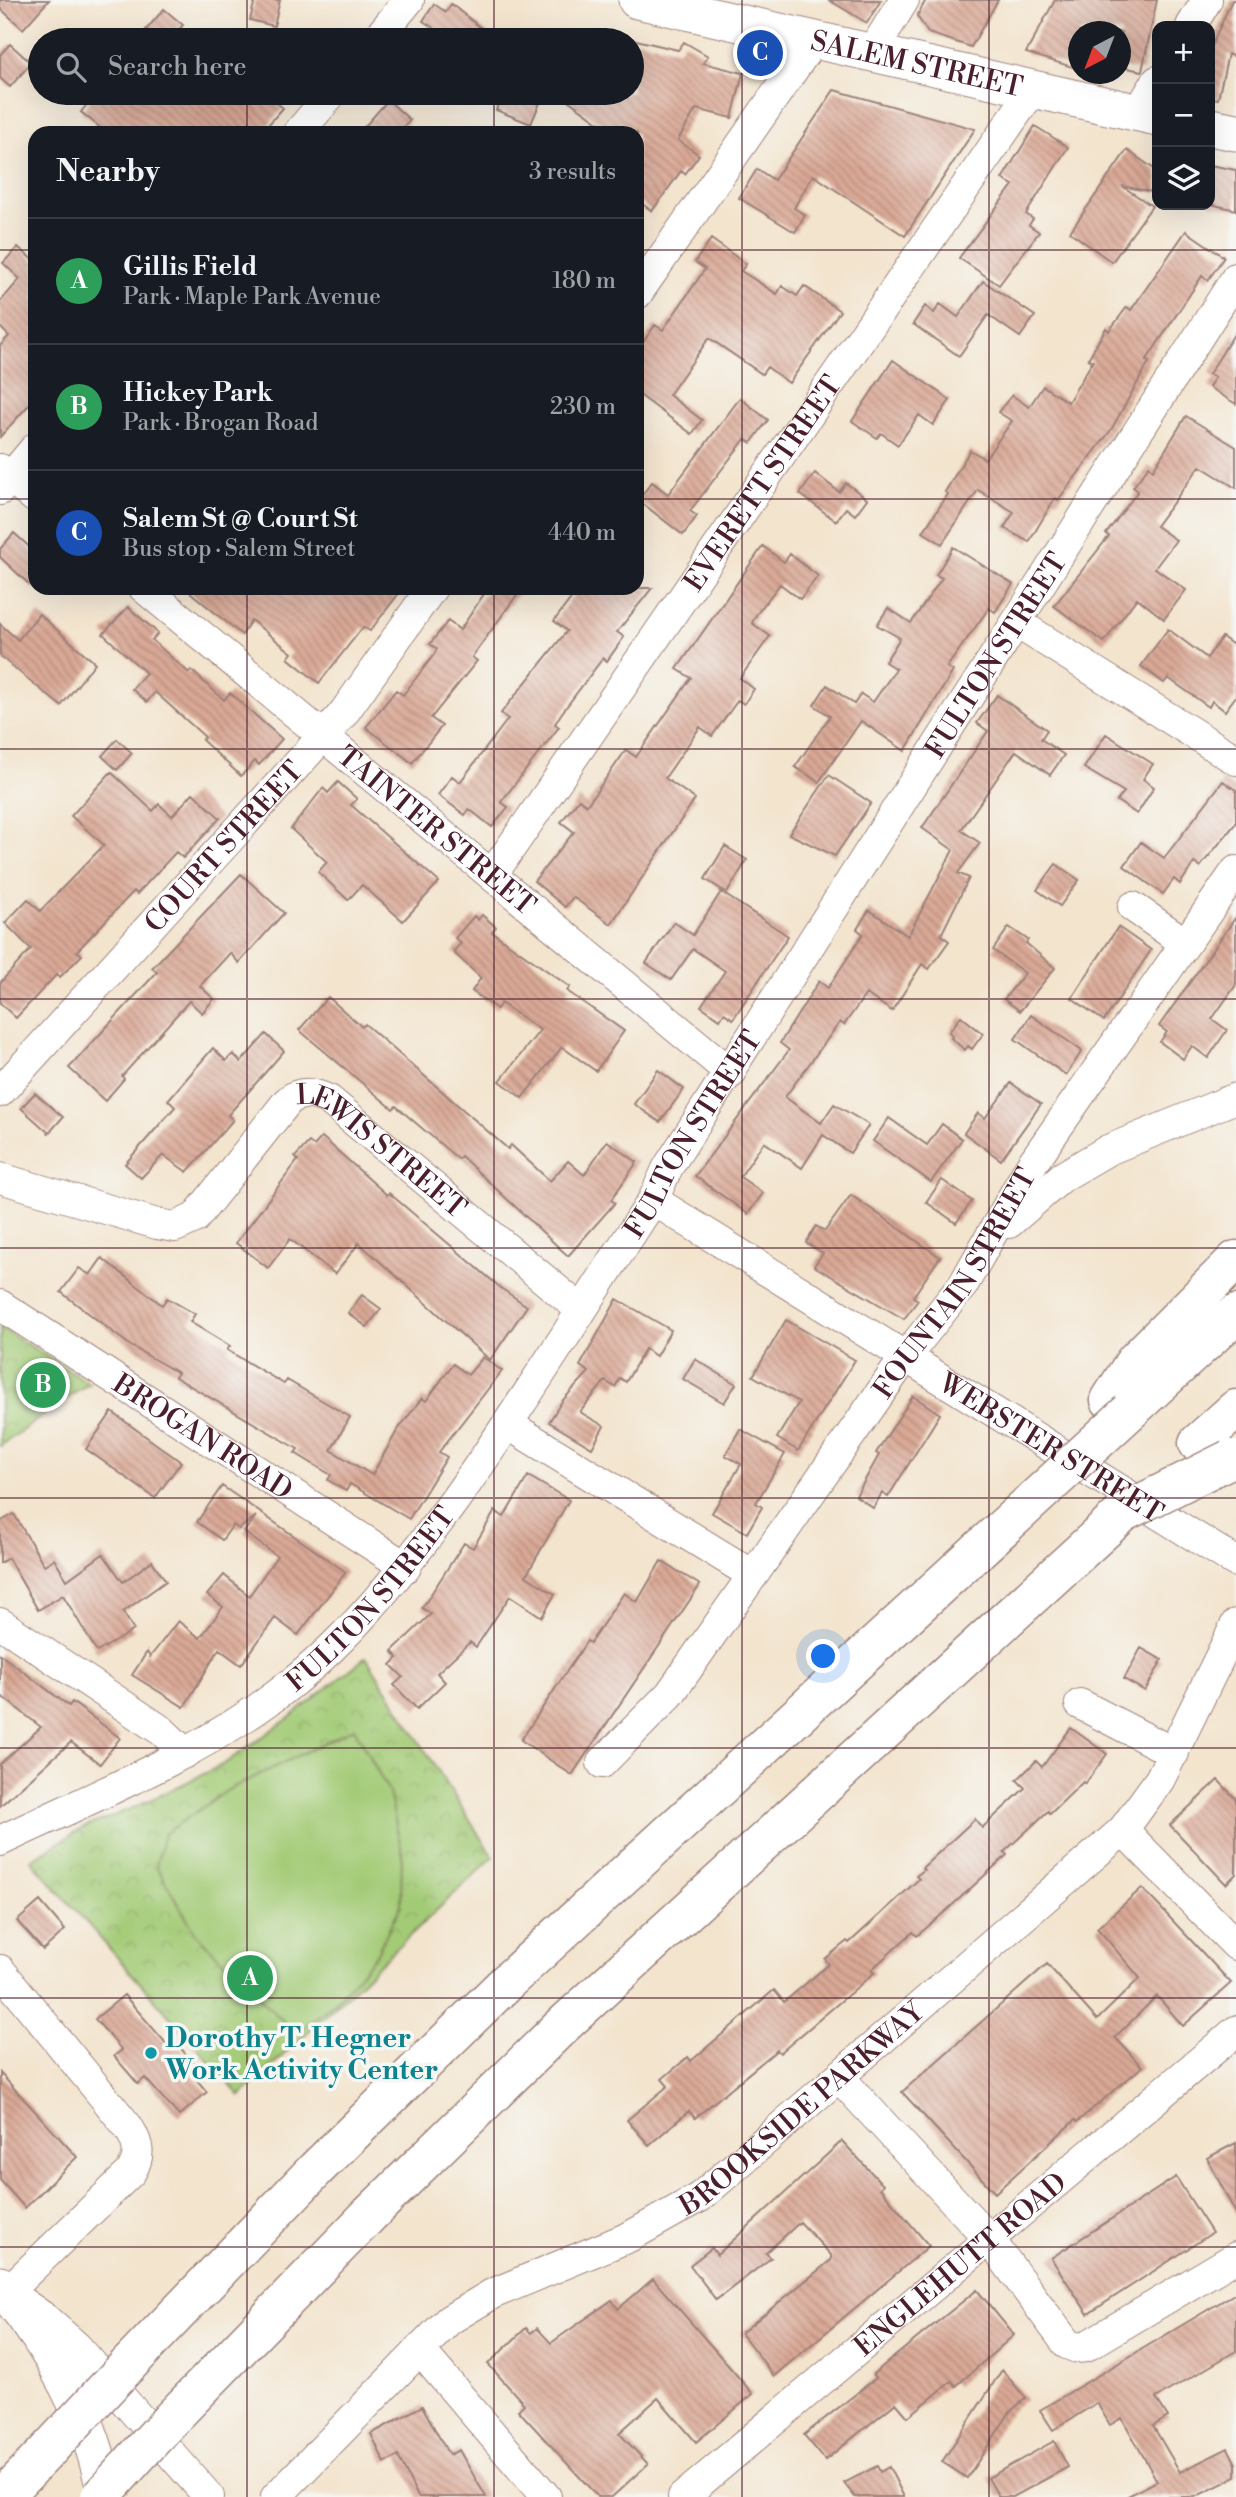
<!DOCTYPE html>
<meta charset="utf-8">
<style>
:root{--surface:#171b24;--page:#20242c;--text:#f1f3f6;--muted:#9ea1a6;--line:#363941;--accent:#db2777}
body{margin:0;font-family:"Libre Bodoni",serif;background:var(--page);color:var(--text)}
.controls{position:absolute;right:21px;top:21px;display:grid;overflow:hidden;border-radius:14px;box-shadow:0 7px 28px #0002}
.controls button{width:63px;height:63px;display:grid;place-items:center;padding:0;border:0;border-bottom:2px solid var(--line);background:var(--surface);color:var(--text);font:35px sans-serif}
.compass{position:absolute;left:1068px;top:21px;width:63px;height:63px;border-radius:50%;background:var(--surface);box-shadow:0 7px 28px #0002;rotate:222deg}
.you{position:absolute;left:824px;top:1657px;width:24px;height:24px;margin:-18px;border:5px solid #fff;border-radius:50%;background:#1a73e8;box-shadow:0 0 0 10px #1a73e833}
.badge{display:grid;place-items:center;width:46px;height:46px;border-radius:50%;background:var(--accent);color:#fff;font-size:23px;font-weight:700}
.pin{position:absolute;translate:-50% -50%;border:4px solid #fff;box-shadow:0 2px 7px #0006}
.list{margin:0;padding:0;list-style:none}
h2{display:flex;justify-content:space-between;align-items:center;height:91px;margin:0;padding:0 28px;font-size:30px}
h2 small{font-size:23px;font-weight:400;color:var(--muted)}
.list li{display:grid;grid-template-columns:46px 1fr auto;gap:21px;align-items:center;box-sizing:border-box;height:126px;padding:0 28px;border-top:2px solid var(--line)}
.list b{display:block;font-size:26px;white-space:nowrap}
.list p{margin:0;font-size:23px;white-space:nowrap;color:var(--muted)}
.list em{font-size:23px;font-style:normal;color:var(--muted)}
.icon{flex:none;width:38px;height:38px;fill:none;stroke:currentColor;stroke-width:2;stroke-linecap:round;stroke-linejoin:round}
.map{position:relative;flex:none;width:1236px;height:2497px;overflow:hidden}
.search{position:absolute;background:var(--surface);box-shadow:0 7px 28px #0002;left:28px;top:28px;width:616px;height:77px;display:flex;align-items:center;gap:18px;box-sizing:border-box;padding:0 24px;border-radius:38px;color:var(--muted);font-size:26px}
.panel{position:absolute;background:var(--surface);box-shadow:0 7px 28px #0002;left:28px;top:126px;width:616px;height:469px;border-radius:21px}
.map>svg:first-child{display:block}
</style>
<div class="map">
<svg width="1236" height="2497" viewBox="0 0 1236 2497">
<defs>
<pattern id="park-crowns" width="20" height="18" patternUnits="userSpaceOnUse" patternTransform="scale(1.75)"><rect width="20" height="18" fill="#a3cb76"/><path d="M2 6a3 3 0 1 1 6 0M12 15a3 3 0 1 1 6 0" fill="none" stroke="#8eae66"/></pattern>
<pattern id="building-back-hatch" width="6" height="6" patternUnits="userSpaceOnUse" patternTransform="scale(1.75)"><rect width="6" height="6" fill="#daa996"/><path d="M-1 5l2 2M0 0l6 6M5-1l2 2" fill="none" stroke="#b3897b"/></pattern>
</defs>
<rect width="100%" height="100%" fill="#f6f6f2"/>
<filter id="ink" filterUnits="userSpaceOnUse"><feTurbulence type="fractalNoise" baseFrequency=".0143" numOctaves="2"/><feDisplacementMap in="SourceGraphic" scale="14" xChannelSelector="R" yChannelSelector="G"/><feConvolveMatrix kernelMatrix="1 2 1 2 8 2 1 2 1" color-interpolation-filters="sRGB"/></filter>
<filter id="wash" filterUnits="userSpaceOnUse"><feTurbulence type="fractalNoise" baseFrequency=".00686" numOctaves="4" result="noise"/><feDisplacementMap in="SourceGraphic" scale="28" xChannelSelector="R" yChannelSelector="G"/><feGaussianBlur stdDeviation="1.57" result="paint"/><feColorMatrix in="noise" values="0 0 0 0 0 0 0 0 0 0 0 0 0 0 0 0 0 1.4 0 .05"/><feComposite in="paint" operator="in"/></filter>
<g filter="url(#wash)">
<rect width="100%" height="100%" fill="#f3e4ce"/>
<path fill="url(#park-crowns)" stroke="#767550" stroke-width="2" d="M0,1327L89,1383L0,1446Z
M366,1657L493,1857L240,2096L31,1860L83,1828L138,1806L224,1764L292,1716Z"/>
<path fill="#a3cb76" stroke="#767550" stroke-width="2" d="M354,1728L389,1792L402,1852L401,1905L376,1955L335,2002L296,2034L196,1934L156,1866L164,1834L228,1790Z"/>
<g id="blocks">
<path fill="url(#building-back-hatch)" d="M0,0H49L23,29L0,8Z
M255,0H280L274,26L250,20Z
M829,0H881L867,23Z
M926,0H998L971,47L928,33L917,16Z
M1055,0H1157L1142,71L1121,67V32H1079V69L1026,53Z
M1232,0H1236V58L1228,54L1218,99L1210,98V49Z
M434,4L446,12L451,4L496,40H426L434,28L423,21Z
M164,9L183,25L170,40H158L146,30Z
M632,39L678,50L684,42L708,56L703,63L743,73L732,118L696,109L678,140L699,155L685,174L681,171L652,211L637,200V133H614L558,93H632Z
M10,44L31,63L10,87L0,78V55Z
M834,90L975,129L905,236L813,175L794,208L805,215L795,232L739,198L757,169L774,180Z
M96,93H265L283,108L261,133H107L81,112Z
M504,93H544L531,124L496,110Z
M388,100L410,120L398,133H359Z
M1035,126L1068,147L1026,214L1033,219L1029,225L1039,232L999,285L959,258L1013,185L1002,179Z
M1127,150L1157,171V193L1122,186L1152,206L1112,262L1070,232Z
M1210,165L1236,170V210L1210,204Z
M1186,231L1224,257L1208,280L1202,276L1146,361L1149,362L1111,430L1058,500L1055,498L1029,542L1004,528L1014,512L978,490L942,544L923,532L948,494L945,492L970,450L985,459L1012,421L998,412L1012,395L1029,407L1043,386L1068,402L1093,361L1088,359L1106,328L1109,331L1127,307L1131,310Z
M711,239L746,264L741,271L777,294L782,286L797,296L804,286L840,311L789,383L767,367L762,374L709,338L669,395L702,420L692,434L637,393V351L655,325L663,330L705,269L695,262Z
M18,247L35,262V398L0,437V346L9,336L0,327V302L20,279L3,263Z
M983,281L1035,316L1020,337L988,315L959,356L913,324L925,306L934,313L940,304L958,317Z
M1236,331V404L1209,387L1215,377L1209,374Z
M893,360L950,400L933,425L919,415L898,445L881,433L877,438L852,421Z
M740,398L768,420L751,443L745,439L690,511L697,516L683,535L638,500L652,482L668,494Z
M1186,416L1236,447V488L1200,466L1156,526L1176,540L1155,568L1186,590L1164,619L1137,598L1104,642L1054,606L1109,536L1106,534L1138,491L1133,487L1149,466L1153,470Z
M815,473L839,492L846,483L867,499L855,515L846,508L836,521L800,494Z
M14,533L35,552V590L0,557V549Z
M763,546L784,562L790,554L818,576L800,599L780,584L756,615L752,623L770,636L740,678L754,689L744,704L738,700L712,736L700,727L665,778L695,799L611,924L573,897L565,907L534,881L574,832L561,822L579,799L587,805L626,750L636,757L691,678L677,669Z
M953,547L1013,584L995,612L989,608L947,667L953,671L905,751L861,721L819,782L795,767L830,716L814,705L827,685L854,704L861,694L873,702L896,669L885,662L900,638L877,625L888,608L911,623L942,578L936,575Z
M185,588H403L370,631L363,627L319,683L288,658L292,653L251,620L242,635Z
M488,588H522L472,657L477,661L431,718L442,726L412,763L366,727L396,690L403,695L433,656L437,649L430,644L448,621L460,630Z
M579,588H652L617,632L624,637L607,661L603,658L561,714L555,724L559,727L501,802L508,807L492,827L469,809L465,815L438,795L452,776L460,782L508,719L501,713L567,631L554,621Z
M128,607L158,633L152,640L189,673L191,670L224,700L230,693L282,739L259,765L255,761L241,776L202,740L205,737L155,692L147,702L132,689L146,673L103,634Z
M39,614L95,663L61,706L0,656V624L18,640Z
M1168,629L1207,658L1222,637L1236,647V696L1225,711L1212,701L1209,707L1168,678L1164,683L1141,666Z
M997,695L1047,730L1041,739L1064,755L1050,775L1016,751L961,830L980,843L958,873L969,878L941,935L949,941L929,969L922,964L892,1011L866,994L844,1025L840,1022L785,1097L821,1123L834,1104L869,1125L850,1153L823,1135L802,1168L764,1142L740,1177L763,1193L748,1214L695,1176L789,1050L780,1043L819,981L828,988L863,934L857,929L869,910L908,936L953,850L922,828L988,731L977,723Z
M1106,734L1153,764L1143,779L1154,787L1137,814L1117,801L1124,792L1084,768Z
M117,739L132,753L117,770L102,756Z
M111,772L153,811L159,804L172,816L193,793L220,818L183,858L176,852L137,894L134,891L77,951L82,955L60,977L57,974L16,1018L0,1003V983L31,949L5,923L28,899L40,911L104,845L71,816Z
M829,775L871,803L835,856L789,834Z
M1223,781L1236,790V823L1200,867L1194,863L1180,884L1174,879L1163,894L1124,866L1141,842L1164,858Z
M338,782L357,799L351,805L439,882L403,921L362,885L348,900L318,872L327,862L291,829L323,788L328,793Z
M725,846L747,860L727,893L705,879Z
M1056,864L1079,880L1060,906L1037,890Z
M241,874L284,913L239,963L230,953L200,986L214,999L202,1013L189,1001L122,1076L124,1079L105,1101L69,1068L157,972L152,968Z
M721,892L788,936L733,1019L724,1013L720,1019L701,1006L725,971L693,949L671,980L646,963L674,922L693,935Z
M482,915L496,927L492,932L570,987L567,991L624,1031L596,1071L562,1047L522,1098L500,1081L540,1030L501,1003L497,1009L472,991L481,978L453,952L461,943L455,938L474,916L478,920Z
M1236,917V985L1212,1019L1227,1030L1208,1058L1192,1046L1183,1059L1160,1042L1167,1032L1159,1026Z
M1009,927L1028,940L1026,943L1055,968L1020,1011L1004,999L1025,973L993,950Z
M1118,927L1151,950L1104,1021L1072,998Z
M328,997L362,1027L365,1024L508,1149L511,1145L550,1181L568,1161L584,1175L607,1141L637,1162L611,1200L615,1203L568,1256L461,1156L458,1159L396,1106L393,1109L299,1030Z
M1031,1015L1082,1051L1066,1075L1015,1039Z
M961,1016L983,1034L972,1049L968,1046L965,1050L951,1038L953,1036L949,1032Z
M266,1034L284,1051L228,1115L233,1120L187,1172L163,1155L141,1178L125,1164L175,1107L168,1100L213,1048L226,1061L233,1054L241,1062Z
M658,1070L684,1089L660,1122L634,1104Z
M1011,1083L1041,1104L1001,1160L964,1133L978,1113L985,1118Z
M35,1093L63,1117L49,1133L21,1108Z
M889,1118L927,1145L942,1124L962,1139L931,1182L873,1141Z
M322,1137L387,1195L389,1193L502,1289L527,1306L490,1360L359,1243L335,1274L290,1239L268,1268L236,1243L298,1160L295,1157L309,1142L314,1146Z
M942,1180L972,1201L956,1223L926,1202Z
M851,1195L940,1257L913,1297L918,1300L904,1319L814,1266L823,1253L806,1243L816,1226L825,1231Z
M102,1258L162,1305L167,1298L195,1314L190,1322L230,1346L227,1350L284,1384L287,1380L350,1417L331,1450L372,1475L397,1431L422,1398L426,1401L453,1364L468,1375L483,1357L502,1371L439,1452L447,1457L409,1519L350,1484L346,1491L328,1480L331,1475L295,1453L298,1449L175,1377L178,1373L131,1346L61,1292L79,1268L90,1275Z
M362,1295L381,1309L367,1327L348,1313Z
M617,1299L671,1330L656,1356L645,1349L626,1382L620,1378L615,1387L605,1381L580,1412L604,1426L592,1448L549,1422L562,1401L589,1372L580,1366Z
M786,1320L855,1360L798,1451L777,1438L799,1402L753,1376Z
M695,1359L736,1384L724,1403L683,1379Z
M913,1396L940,1414L888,1497L882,1493L873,1508L856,1496L879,1455L876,1453Z
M112,1412L181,1462L155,1498L86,1449Z
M740,1429L785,1454L756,1503L762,1507L747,1533L712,1513L741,1464L725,1455Z
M528,1476L569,1500L526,1576L555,1594L542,1617L510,1596L476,1647L470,1642L437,1673L445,1682L417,1709L394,1685L403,1677L391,1665L398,1658L392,1651L431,1614L422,1608L464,1543L473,1548L495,1511L504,1517Z
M222,1486L346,1572L298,1635L275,1618L241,1665L219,1649L184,1707L132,1675L147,1652L150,1657L178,1621L200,1638L223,1607L207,1595L224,1575L249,1596L277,1556L244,1532L256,1516L239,1529L233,1525L222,1540L197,1522Z
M14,1514L44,1565L54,1559L67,1580L103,1554L123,1582L152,1561L166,1581L123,1612L134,1630L97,1652L63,1595L38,1610L8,1558L0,1563V1522Z
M661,1561L700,1585L572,1775L521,1740L587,1641L590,1643L624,1593L637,1602Z
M1141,1648L1162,1660L1145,1691L1124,1679Z
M0,1654L69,1706L72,1702L120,1738L100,1764L71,1742L0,1806V1764L41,1727L0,1695Z
M1071,1728L1107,1754L1085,1784L1083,1782L1050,1814L1048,1811L1004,1852L1007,1855L947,1910L917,1936L913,1932L871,1970L874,1973L780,2053L777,2050L695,2118L689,2111L649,2145L627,2120L668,2086L662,2079L688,2057L691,2061L774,1990L784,2002L829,1964L825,1959L847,1941L849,1943L919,1879L916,1876L924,1870L922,1868L975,1819L982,1828L1025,1788L1017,1780L1036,1761L1042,1767Z
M1218,1780L1236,1799V1874L1226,1884L1170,1825Z
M1142,1888L1231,1983L1183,2026L1157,1996L1115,2037L1142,2067L1077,2122L1075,2120L995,2193L902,2092L1047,1964L1097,2020L1140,1978L1097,1928Z
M40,1901L65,1930L43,1950L17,1921Z
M124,1995L171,2049L177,2044L197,2067L190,2072L207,2092L179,2116L145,2078L138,2084L114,2056L122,2050L95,2019Z
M0,2073L77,2157L25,2208L0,2180Z
M842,2141L883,2185L880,2188L929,2246L774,2376L741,2333L831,2260V2255L800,2222L766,2253L771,2258L716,2300L690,2265L712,2248L717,2255Z
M1236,2143V2214L1207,2158Z
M1176,2177L1212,2233L1088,2314L1051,2258Z
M653,2279L753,2394L696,2442L658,2398L619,2433L648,2464L612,2497H598L518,2410L524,2404L488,2364L526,2328L531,2333L537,2328L551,2343L612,2300L618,2309Z
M977,2290L1014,2335L956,2386L952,2381L908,2417L896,2403L825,2460L804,2435L876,2378L873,2374Z
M1236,2293V2351L1156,2398L1168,2417L1153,2426L1180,2472L1228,2448L1236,2464V2477L1195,2497H1126L1157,2481L1122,2418L1110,2425L1097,2403L1053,2430L1040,2410Z
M1002,2370L1026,2398L1010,2412L967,2478L942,2462Z
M422,2406L449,2455L459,2450L486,2497H418L398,2456L385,2463L371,2434Z
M1054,2441L1068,2467L1013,2497H999L988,2478Z
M877,2466L880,2472L889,2467L904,2497H855L844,2483Z"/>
</g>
</g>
<g filter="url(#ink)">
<use href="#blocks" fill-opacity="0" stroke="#9e827c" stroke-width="2"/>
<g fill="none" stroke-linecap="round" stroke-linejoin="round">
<defs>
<g id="minor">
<path d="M1191,26L1207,0"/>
<path d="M376,40L409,0"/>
<path d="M871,54L904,0"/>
<path d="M1137,114L1157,81"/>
<path d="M298,133L332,93"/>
<path d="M637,294L813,41"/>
<path d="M0,469L35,498"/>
<path d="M0,490L35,448"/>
<path id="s1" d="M144,588L731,1073"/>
<path d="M1017,623L1236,760"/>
<path id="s2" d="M492,875L1031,92"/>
<path d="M1133,907L1185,943"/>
<path id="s3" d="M0,1092L343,714L432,588"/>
<path id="s4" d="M0,1178L157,1224L175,1227L195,1218L287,1102C300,1090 314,1093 329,1100L581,1310"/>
<path id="s5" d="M653,1200L1236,1562"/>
<path d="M1009,1223L1062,1177L1108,1150L1236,1098"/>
<path id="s6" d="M0,1305L406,1567"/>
<path d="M509,1425L753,1575"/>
<path d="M0,1623L162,1731L185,1753"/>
<path d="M1080,1704L1174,1753"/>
<path id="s7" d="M602,1763L670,1694L906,1356L963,1285L1029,1168L1236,871"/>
<path d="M1123,1830L1236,1945"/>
<path id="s8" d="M0,1841C90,1798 186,1760 267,1702C344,1647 399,1576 454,1501C524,1403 587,1301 653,1200L668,1167L1236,278"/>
<path d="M0,1970L129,2128C139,2145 141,2155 131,2172L7,2292L42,2316L77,2347L209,2497"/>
<path d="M840,2078L990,2240L1067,2344L1077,2348L1085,2347L1236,2257"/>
<path d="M419,2349L546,2497"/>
<path id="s9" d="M276,2497L449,2320L492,2294L629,2237L700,2197L1123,1830L1160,1779L1236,1624"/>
<path id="s10" d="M683,2497L1236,2031"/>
</g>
<g id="major">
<path id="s11" d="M637,0L1157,117"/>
<path d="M1210,127L1236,132"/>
<path d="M0,2285C50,2344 93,2420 106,2497"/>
</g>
<path id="highway" d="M1110,1400L1135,1361L1236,1260
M1129,1412L1236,1314
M1198,1443L1236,1409
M127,2366L316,2169L507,1982L1019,1513
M171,2419L370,2214L562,2026L1124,1512
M3,2497L51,2447"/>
</defs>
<use href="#minor" stroke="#9e827c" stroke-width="32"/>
<use href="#major" stroke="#9e827c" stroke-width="39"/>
<use href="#highway" stroke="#9e827c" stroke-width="41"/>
<use href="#minor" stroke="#fff" stroke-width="30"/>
<use href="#major" stroke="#fff" stroke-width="37"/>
<use href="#highway" stroke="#fff" stroke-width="38"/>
<defs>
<path id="highway-bridge" d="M1124,1512L1230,1459
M1019,1513L1129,1412
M51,2447L127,2366
M100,2497L171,2419"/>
</defs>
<use href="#highway-bridge" stroke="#9e827c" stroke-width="41" stroke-linecap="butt"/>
<use href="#highway-bridge" stroke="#fff" stroke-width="38"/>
</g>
</g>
<path fill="none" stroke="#4a1f2b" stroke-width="2" stroke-opacity="0.55" d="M247,0V40M494,0V40M742,0V2497M989,0V2497M247,93V133M494,93V133M0,250H35M637,250H1236M0,499H35M637,499H1236M247,588V2497M494,588V2497M0,749H1236M0,999H1236M0,1248H1236M0,1498H1236M0,1748H1236M0,1998H1236M0,2247H1236"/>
<circle fill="#0f9aa8" stroke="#f6f6f2" stroke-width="2.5" cx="151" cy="2053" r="7"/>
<g text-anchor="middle" stroke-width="7" stroke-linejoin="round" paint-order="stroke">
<g font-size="28" fill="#4a1f2b" stroke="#f6f6f2">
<text dy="10" stroke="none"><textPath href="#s11" startOffset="287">SALEM STREET</textPath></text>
<text dy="10" stroke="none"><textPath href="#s2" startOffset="476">EVERETT STREET</textPath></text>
<text dy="10" stroke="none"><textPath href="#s8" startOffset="1582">FULTON STREET</textPath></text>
<text dy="10" stroke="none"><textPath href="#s1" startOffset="380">TAINTER STREET</textPath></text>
<text dy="10" stroke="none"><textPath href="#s3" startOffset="332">COURT STREET</textPath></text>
<text dy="10" stroke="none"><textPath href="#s8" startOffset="1015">FULTON STREET</textPath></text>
<text dy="10" stroke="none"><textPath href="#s4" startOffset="467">LEWIS STREET</textPath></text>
<text dy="10" stroke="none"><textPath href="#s7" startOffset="597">FOUNTAIN STREET</textPath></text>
<text dy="10" stroke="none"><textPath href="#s6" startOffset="242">BROGAN ROAD</textPath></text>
<text dy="10" stroke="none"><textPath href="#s5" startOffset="469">WEBSTER STREET</textPath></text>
<text dy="10" stroke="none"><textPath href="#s8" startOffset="448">FULTON STREET</textPath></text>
<text dy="10" stroke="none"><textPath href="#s9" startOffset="662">BROOKSIDE PARKWAY</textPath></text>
<text dy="10" stroke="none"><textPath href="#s10" startOffset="362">ENGLEHUTT ROAD</textPath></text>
</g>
<g font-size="28" font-weight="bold" fill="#0d838f" stroke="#f6f6f2" text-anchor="start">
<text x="165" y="2047">Dorothy T. Hegner<tspan x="165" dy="32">Work Activity Center</tspan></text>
</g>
</g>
</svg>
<div class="controls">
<button>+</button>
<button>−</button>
<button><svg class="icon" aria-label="layers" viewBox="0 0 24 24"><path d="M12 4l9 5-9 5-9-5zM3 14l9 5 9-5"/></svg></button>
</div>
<svg class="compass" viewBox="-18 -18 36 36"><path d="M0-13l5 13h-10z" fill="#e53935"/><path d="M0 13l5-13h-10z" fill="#9ea1a6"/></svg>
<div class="you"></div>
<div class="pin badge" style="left:250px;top:1978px;background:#2e9e5b">A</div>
<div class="pin badge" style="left:43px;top:1385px;background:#2e9e5b">B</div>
<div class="pin badge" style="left:760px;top:53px;background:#1a4fb4">C</div>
<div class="search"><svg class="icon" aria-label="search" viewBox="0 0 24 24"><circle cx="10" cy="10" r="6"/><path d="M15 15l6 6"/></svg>Search here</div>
<section class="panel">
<h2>Nearby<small>3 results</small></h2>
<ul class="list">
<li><span class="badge" style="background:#2e9e5b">A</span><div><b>Gillis Field</b><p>Park · Maple Park Avenue</p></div><em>180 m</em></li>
<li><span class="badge" style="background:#2e9e5b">B</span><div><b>Hickey Park</b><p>Park · Brogan Road</p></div><em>230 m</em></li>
<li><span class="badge" style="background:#1a4fb4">C</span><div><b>Salem St @ Court St</b><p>Bus stop · Salem Street</p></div><em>440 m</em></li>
</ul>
</section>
</div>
